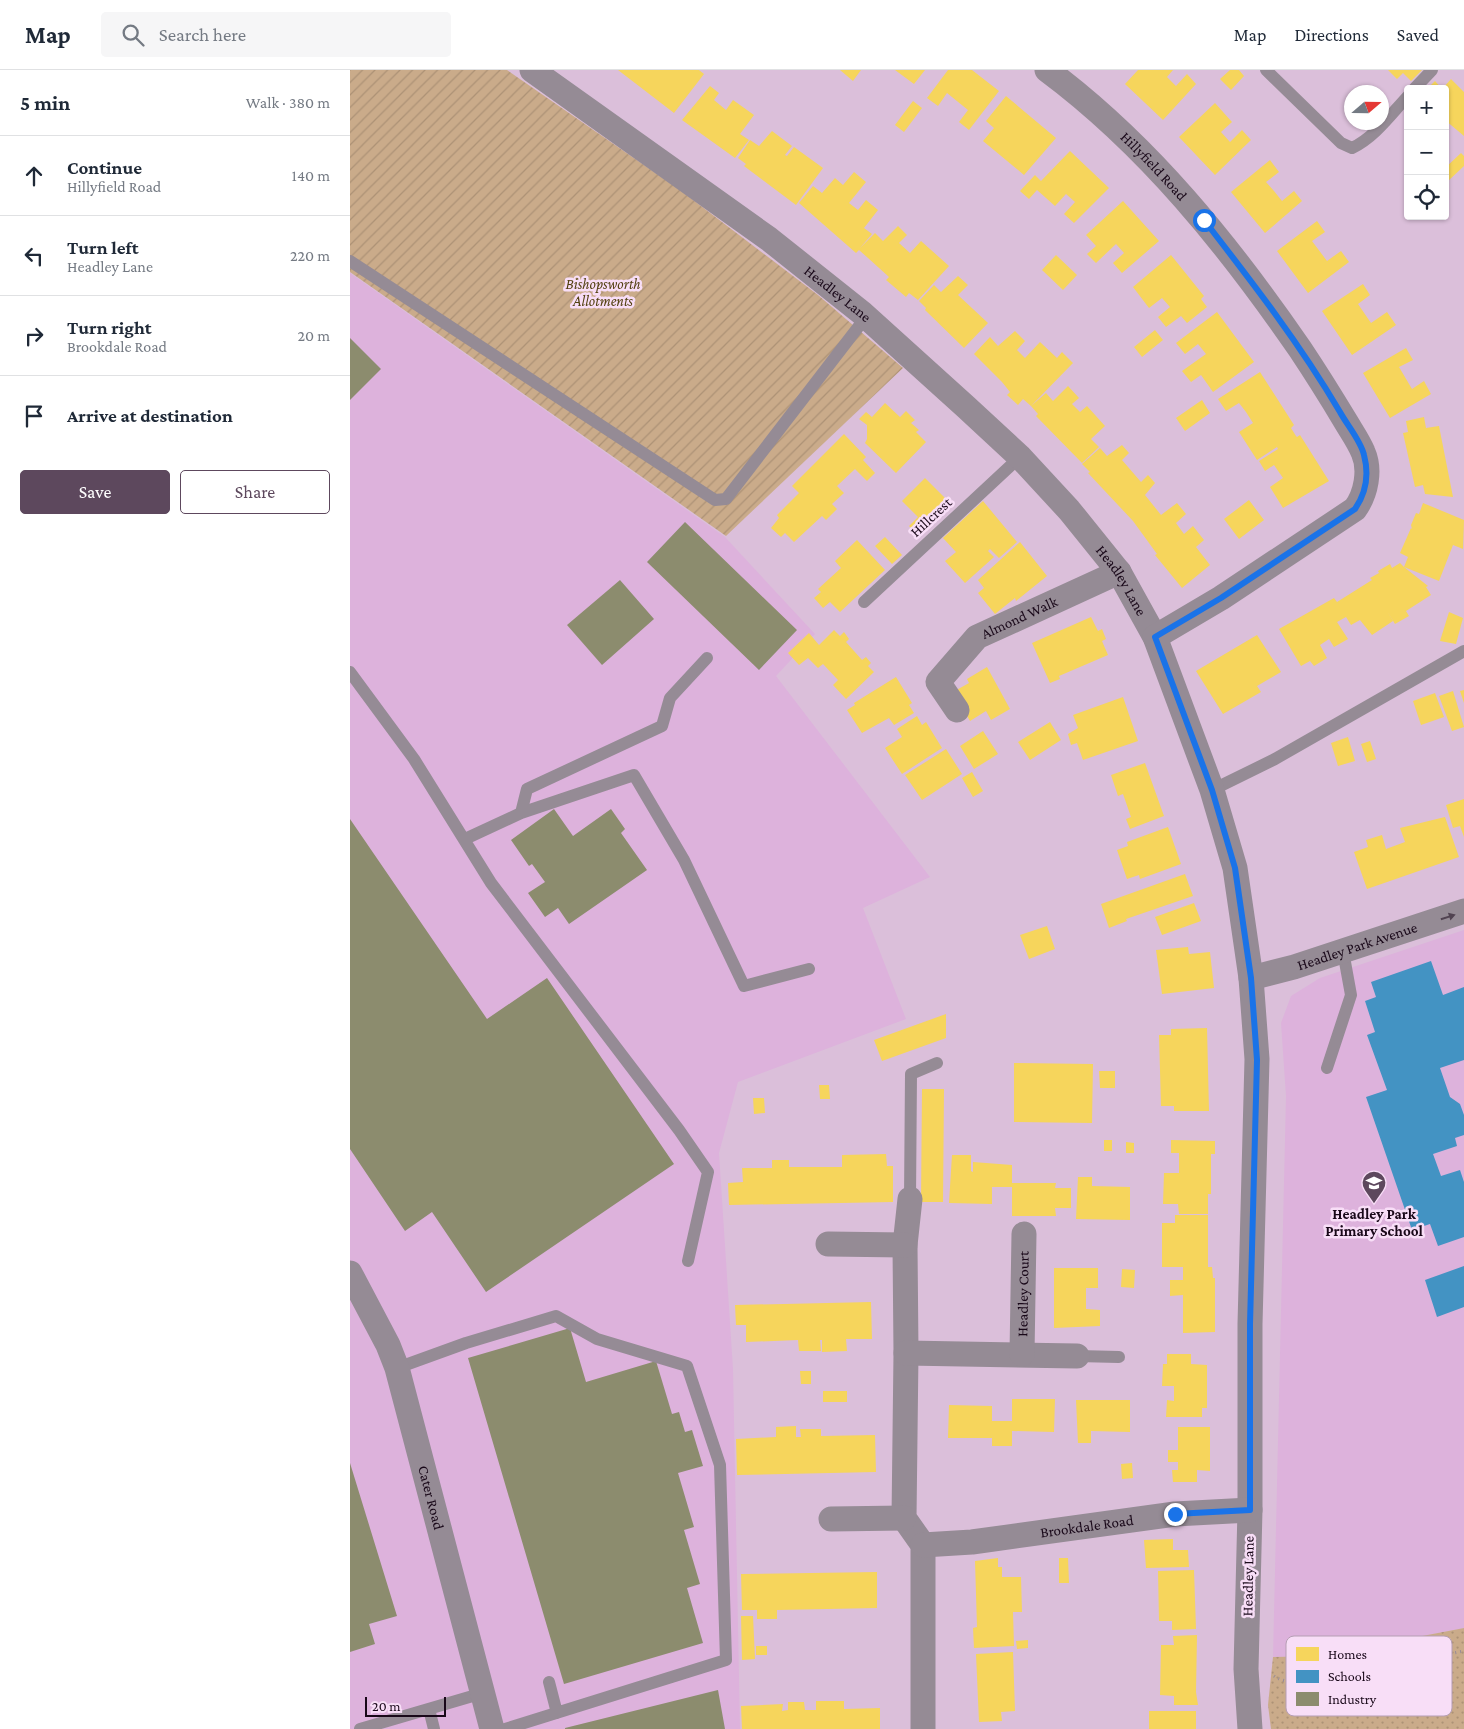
<!DOCTYPE html>
<meta charset="utf-8">
<style>
:root{--surface:#fff;--page:#f6f6f7;--text:#1f2937;--muted:#747a83;--line:#e0e1e3;--accent:#5d485d}
body{margin:0;font-family:"Crimson Pro",serif;background:var(--page);color:var(--text)}
.controls{position:absolute;right:15px;top:15px;display:grid;overflow:hidden;border-radius:5px;box-shadow:0 1px 4px #0004}
.controls button{width:45px;height:45px;display:grid;place-items:center;padding:0;border:0;border-bottom:1px solid var(--line);background:var(--surface);color:var(--text);font:25px sans-serif}
.compass{position:absolute;left:994px;top:15px;width:45px;height:45px;border-radius:50%;background:var(--surface);box-shadow:0 1px 4px #0004;rotate:70deg}
.scale{position:absolute;left:15px;bottom:12px;width:81px;box-sizing:border-box;padding-left:5px;border:2px solid #190819;border-top:0;font-size:14px;line-height:18px;white-space:nowrap;color:#190819;-webkit-text-stroke:4px #f8def7;paint-order:stroke}
.stop{position:absolute;width:15px;height:15px;margin:-11px;border:4px solid #1a73e8;border-radius:50%;background:#fff}
.stop.end{background:#1a73e8;border-color:#fff;box-shadow:0 1px 5px #0008}
.list{margin:0;padding:0;list-style:none}
h2{display:flex;justify-content:space-between;align-items:center;height:65px;margin:0;padding:0 20px;font-size:21px}
h2 small{font-size:16px;font-weight:400;color:var(--muted)}
.list li{display:grid;grid-template-columns:32px 1fr auto;gap:15px;align-items:center;box-sizing:border-box;height:80px;padding:0 20px;border-top:1px solid var(--line)}
.list b{display:block;font-size:19px;white-space:nowrap}
.list p{margin:0;font-size:16px;white-space:nowrap;color:var(--muted)}
.list em{font-size:16px;font-style:normal;color:var(--muted)}
.actions{display:flex;gap:10px;padding:15px 20px}
.actions a{flex:1;padding:11px 0;border:1px solid var(--accent);border-radius:5px;text-align:center;font-size:18px;color:var(--accent)}
.actions .main{background:var(--accent);color:#fff}
.icon{flex:none;width:28px;height:28px;fill:none;stroke:currentColor;stroke-width:2;stroke-linecap:round;stroke-linejoin:round}
.map{position:relative;flex:none;width:1114px;height:1659px;overflow:hidden}
header{display:flex;align-items:center;gap:30px;box-sizing:border-box;height:70px;padding:0 25px;background:var(--surface);border-bottom:1px solid var(--line)}
header strong{font-size:24px}
nav{display:flex;gap:28px;margin-inline-start:auto;font-size:18px}
.search{width:350px;height:45px;background:var(--page);display:flex;align-items:center;gap:12px;box-sizing:border-box;padding:0 18px;border-radius:5px;color:var(--muted);font-size:19px}
main{display:flex}
aside{flex:1;background:var(--surface)}
.map>svg:first-child{display:block}
</style>
<header>
<strong>Map</strong>
<div class="search"><svg class="icon" aria-label="search" viewBox="0 0 24 24"><circle cx="10" cy="10" r="6"/><path d="M15 15l6 6"/></svg>Search here</div>
<nav><a>Map</a><a>Directions</a><a>Saved</a></nav>
</header>
<main>
<aside>
<h2>5 min<small>Walk · 380 m</small></h2>
<ul class="list">
<li><svg class="icon" aria-label="ahead" viewBox="0 0 24 24"><path d="M12 20V5M6 11l6-6 6 6"/></svg><div><b>Continue</b><p>Hillyfield Road</p></div><em>140 m</em></li>
<li><svg class="icon" aria-label="left" viewBox="0 0 24 24"><path d="M17 20v-9H6M10 6l-5 5 5 5"/></svg><div><b>Turn left</b><p>Headley Lane</p></div><em>220 m</em></li>
<li><svg class="icon" aria-label="right" viewBox="0 0 24 24"><path d="M7 20v-9h11M14 6l5 5-5 5"/></svg><div><b>Turn right</b><p>Brookdale Road</p></div><em>20 m</em></li>
<li><svg class="icon" aria-label="arrive" viewBox="0 0 24 24"><path d="M6 21V4h12l-3 4 3 4H6"/></svg><div><b>Arrive at destination</b></div></li>
</ul>
<div class="actions"><a class="main">Save</a><a>Share</a></div>
</aside>
<div class="map">
<svg width="1114" height="1659" viewBox="0 0 1114 1659">
<defs>
<pattern id="park-dots" width="8" height="8" patternUnits="userSpaceOnUse" patternTransform="scale(1.25)"><rect width="8" height="8" fill="#caab8a"/><path d="M2 2h.1M6 6h.1" fill="none" stroke="#ad9276" stroke-width="1.8" stroke-linecap="round"/></pattern>
<pattern id="garden-furrows" width="10" height="10" patternUnits="userSpaceOnUse" patternTransform="scale(1.25)"><rect width="10" height="10" fill="#caab8a"/><path d="M-1 1l2-2M0 10L10 0M9 11l2-2" fill="none" stroke="#ad9276"/></pattern>
</defs>
<rect width="100%" height="100%" fill="#dbbfda"/>
<path fill="#ddb2dc" d="M0,203L375,467L465,564L426,606L580,807L513,838L556,949L388,1012L369,1083L383,1299L390,1659H0Z
M1114,860V1558L968,1586L923,1587L936,1026L931,953L941,926L970,908Z"/>
<path fill="url(#park-dots)" d="M1114,1558V1659H921L918,1635L923,1587L968,1586Z"/>
<path fill="url(#garden-furrows)" d="M0,0H157L330,120L468,225L553,298L376,466L0,202Z"/>
<path fill="#f6d55c" d="M268,0H349L354,4L324,43Z
M490,0H511L503,11Z
M545,0H575L564,14Z
M598,0H622L649,21L619,60L609,52L618,40L597,23L588,36L577,28Z
M788,0H823L817,7L826,16L837,4L846,14L813,50L775,14Z
M880,0H889L894,6L881,20L870,9Z
M1038,0H1072L1061,11L1053,3L1047,9Z
M1101,9L1114,22V66L1095,50V19H1077L1085,11L1092,19Z
M360,16L369,23L364,30L376,40L383,30L404,45L390,64L399,70L385,88L332,50Z
M656,26L706,68L674,105L633,71L644,58L636,51Z
M563,31L572,38L554,62L545,55Z
M865,33L882,52L871,62L880,72L892,60L901,70L865,105L829,67Z
M422,61L442,76L435,85L437,86L444,77L473,98L446,135L394,96L396,94L388,88L400,70L409,76Z
M720,81L759,118L724,153L714,144L725,132L716,124L705,136L687,120L679,129L670,121L685,105L691,111Z
M1111,83L1114,86V96L1097,112L1095,98Z
M920,90L929,102L916,112L924,121L932,131L944,121L952,131L915,163L881,122Z
M504,102L516,112L499,133L508,140L516,130L528,140L514,158L522,164L510,178L525,163L533,171L548,156L557,165L549,173L560,183L571,171L599,196L568,230L559,223L556,227L536,210L539,207L518,188L509,180L506,183L449,133L463,116L472,123L485,108L493,115Z
M773,131L809,171L772,203L763,193L774,183L766,174L746,193L737,184L746,176L736,165Z
M967,151L975,162L962,171L977,191L991,181L999,192L958,223L927,181Z
M706,185L727,205L713,220L692,200Z
M821,185L854,226L851,229L857,237L837,253L831,246L816,257L808,247L820,237L812,228L799,238L783,217Z
M608,206L618,215L608,225L638,253L614,278L575,240L576,238L569,231L584,215L591,222Z
M1013,214L1020,225L1008,234L1021,253L1037,242L1046,255L1002,285L972,241Z
M867,242L904,292L863,322L851,305L841,312L832,301L856,284L848,274L835,284L826,273Z
M805,260L813,270L792,287L784,277Z
M665,261L675,271L667,280L675,288L690,272L707,288L712,282L723,293L681,336L673,329L668,335L657,325L660,322L652,312L624,284L640,267L648,276Z
M1056,278L1063,290L1049,297L1062,319L1074,311L1081,324L1040,348L1013,303Z
M910,302L944,355L941,358L946,366L947,367L950,365L979,411L933,438L920,417L933,408L924,395L915,401L909,391L928,379L927,377L907,390L889,362L903,353L896,342L889,333L876,341L868,329Z
M718,316L729,328L722,334L730,342L737,336L755,356L741,369L749,377L732,393L686,346L688,344L681,336L696,323L703,331Z
M852,330L860,343L835,361L826,348Z
M535,333L550,347L556,341L565,350L561,353L569,360L566,362L576,372L546,403L515,373L517,369V355L509,349L516,342L522,347Z
M1074,347L1076,358L1089,356L1103,427L1075,424L1073,415L1065,417L1053,363L1058,362L1056,351Z
M494,364L516,387L513,390L525,403L517,411L505,399L487,416L494,423L482,434L487,439L476,450L472,446L444,472L435,463L431,467L421,458L429,448L427,445L449,423L442,416Z
M772,375L779,383L772,390L791,412L798,405L805,413L795,425L811,445L827,433L836,444L826,453L834,464L843,456L854,470L846,477L860,495L832,518L805,485L807,484L783,451L738,403L740,402L732,394L750,378L757,386Z
M575,408L598,431L567,464L559,456L568,447L552,431Z
M899,430L914,450L889,469L874,449Z
M633,431L667,472L649,488L640,479L638,481L644,487L615,513L595,491L606,482L593,468Z
M1073,433L1114,450L1113,479L1103,475L1089,511L1054,497L1078,516L1076,517L1081,525L1056,541L1059,546L1045,554L1037,541L1043,551L1022,565L1010,550L1001,555L996,547L987,552L998,569L984,577L979,569L970,575L977,588L964,596L960,591L951,596L929,559L984,528L987,532L1022,510L1020,508L1029,503L1028,501L1040,494L1042,498L1050,493L1054,497L1058,487L1050,483L1061,458L1062,459L1061,455L1066,443L1069,444Z
M535,467L552,485L542,494L525,476Z
M507,470L535,500L490,542L480,532L473,538L464,528L471,522L468,519L491,498L485,491Z
M670,472L697,506L666,531L665,528L645,544L628,523L634,518L628,510Z
M1099,542L1113,548L1106,574L1090,571Z
M741,547L748,561L752,559L756,569L752,571L758,585L709,606L710,609L700,613L682,573Z
M484,560L490,566L494,562L499,569L496,572L512,590L516,587L521,593L518,596L524,602L496,629L483,615L488,610L473,594L468,598L458,588L449,595L438,583L459,563L469,575Z
M907,565L931,602L907,616L911,622L873,644L846,601Z
M637,597L660,639L641,650L636,641L620,651L603,622L619,613L617,609Z
M546,607L562,633L559,635L564,643L544,655L539,648L512,663L497,640L505,635L504,633Z
M1114,620V633L1110,621Z
M1103,621L1114,657L1102,661L1089,626Z
M1085,623L1094,647L1071,655L1063,631Z
M773,627L788,671L733,690L727,673L721,675L718,664L728,658L723,645Z
M567,646L572,655L576,652L592,678L552,704L535,678L552,667L547,659Z
M700,652L711,670L680,690L668,672Z
M633,661L648,684L624,699L610,676Z
M998,667L1005,691L988,696L981,673Z
M1020,671L1026,689L1017,692L1011,674Z
M596,679L612,704L572,730L555,705Z
M795,693L814,746L780,759L776,749L781,747L773,724L768,726L761,705Z
M622,702L633,721L623,727L612,708Z
M1114,729V767L1110,756L1103,758L1096,735Z
M1095,747L1109,787L1017,819L1004,782L1018,777L1016,770L1032,765L1036,779L1055,772L1050,758Z
M818,757L831,794L790,809L789,805L777,809L767,780L778,776L777,772Z
M835,804L843,826L776,849L777,851L759,858L751,834Z
M844,833L851,851L812,865L805,847Z
M697,856L705,879L679,889L670,865Z
M838,877L839,884L860,882L864,918L812,924L806,880Z
M596,944V968L532,991L524,970Z
M857,958L859,1041H824V1036H811L809,965H821V959Z
M664,993L743,994L742,1053L664,1052Z
M749,1001H765V1018H750Z
M469,1015H479L480,1029H470Z
M572,1019H594L593,1132H571Z
M403,1028H414L415,1043L404,1044Z
M754,1070H762V1081H754Z
M821,1070L865,1071V1084H861V1124H858V1144H829L828,1134H813L814,1103H829V1083H821Z
M776,1072L784,1073V1083H776Z
M536,1084L537,1096H543V1132L379,1135L378,1113L393,1112L392,1098H422V1090H439V1097H492V1085Z
M602,1085H621V1101L623,1102V1092L662,1095V1113H706L705,1118H721V1138H705L706,1146H662V1117H642V1134L599,1133Z
M728,1107H742V1116L780,1117V1150L726,1149Z
M825,1145H858V1197H862L863,1208H865V1262L833,1263V1225L820,1226V1210H833V1197H812V1153H825Z
M704,1198H748V1218H736V1239L750,1240V1256L704,1258Z
M772,1199L785,1200L784,1218L771,1217Z
M521,1232L522,1269H496L497,1281L472,1282V1270H470L471,1281H449L448,1270L396,1272V1255H386L385,1235Z
M817,1284H841V1294L857,1295V1338H852V1347H816L817,1330L824,1331V1316H812L813,1294H817Z
M450,1301H461V1314H451Z
M473,1321H497V1332H473Z
M662,1329H705L704,1362L662,1361V1376H642V1368H598L599,1335L642,1336V1351H662Z
M726,1330H780V1362L741,1361V1373H728Z
M446,1356V1367H451L450,1359H471V1366L525,1365L526,1402L387,1405L386,1369L426,1367V1357Z
M828,1357H860V1401L847,1400V1412H823L822,1400H828V1392H818V1380H828Z
M782,1393L783,1408L772,1409L771,1394Z
M823,1469V1480H838L839,1497L796,1498L794,1470Z
M648,1488V1497H652V1507H671L672,1542H663L664,1576L624,1578L623,1558L627,1557L625,1491Z
M709,1488H718L719,1513H709Z
M844,1500L846,1559L822,1560V1551H809L808,1501Z
M527,1502V1538L427,1540V1549H407V1540H392L391,1504Z
M391,1546H403L405,1589L392,1590Z
M847,1565L846,1622L848,1635H824V1626L810,1625L811,1575H824L823,1566Z
M678,1570V1578L667,1579L666,1571Z
M406,1576H417V1585H406Z
M663,1582L665,1641L651,1642L652,1651L629,1652L626,1584Z
M466,1631H494V1639L530,1638V1659H392L391,1636L433,1634L432,1641L438,1640V1632H454L455,1640H466Z
M799,1641H846V1659H799Z"/>
<path fill="#4393c3" d="M1081,891L1093,925L1114,917V990L1090,998L1100,1027L1110,1034L1114,1045V1065L1105,1068L1107,1076L1083,1084L1091,1106L1110,1100L1114,1112V1167L1088,1176L1080,1154L1062,1160L1016,1027L1037,1020L1017,965L1025,962L1015,931L1026,927L1021,912Z
M1114,1196V1237L1087,1247L1075,1210Z"/>
<path fill="#8c8c6e" d="M0,268L31,299L0,330Z
M335,452L447,560L409,600L297,492Z
M270,510L304,549L252,595L217,555Z
M204,739L223,766L261,739L275,759L271,763L297,800L219,854L208,838L195,847L178,823L195,812L182,794L179,796L161,770Z
M0,749L137,949L197,908L324,1094L136,1222L82,1142L55,1161L0,1079Z
M220,1258L236,1312L306,1291L322,1344L329,1342L335,1362L342,1360L353,1396L328,1403L344,1457L334,1460L350,1514L337,1518L353,1573L214,1614L118,1288Z
M0,1393L47,1546L19,1554L25,1574L0,1582Z
M368,1620L375,1659H215V1658Z"/>
<g fill="none" stroke-linecap="round" stroke-linejoin="round">
<path stroke="#978b97" stroke-width="3" stroke-dasharray="1 4" stroke-linecap="butt" d="M924,1606C936,1615 956,1611 971,1609L1114,1581"/>
<path stroke="#958b95" stroke-width="12" d="M916,0L991,73L1002,78C1025,67 1041,44 1058,26
M1064,19L1082,0
M0,191L365,430L376,429L516,247
M514,532L670,387
M0,602L64,689L141,813L329,1060L358,1102L338,1191
M862,720L925,689L1114,581
M171,743L177,719L312,656L320,628L357,588
M115,769L171,743L284,705L334,790L394,916L459,899
M977,998L1001,925L993,881
M560,1129L561,1004L587,993
M727,1286L769,1287
M47,1298L116,1273L206,1246L247,1269L337,1296L370,1395L376,1590L155,1659
M199,1612L207,1643
M79,1639L84,1659
M10,1659L133,1623"/>
<g stroke="#958b95" stroke-width="25">
<path id="s1" d="M182,0L419,169L512,243L616,337L670,387L719,440L769,502L805,567L862,720L885,798L901,908L907,989L900,1254V1440L896,1599L900,1659"/>
<path id="s2" d="M697,0C798,75 879,176 950,279C966,303 981,327 996,352C1002,362 1009,372 1013,382C1021,400 1016,424 1005,439L871,528L805,567"/>
<path id="s3" d="M607,640L588,612L627,567L769,502"/>
<path id="s4" d="M901,908L944,897L1114,841"/>
<path d="M560,1129L555,1175L556,1283L554,1448L573,1475V1659"/>
<path d="M478,1174L555,1175"/>
<path id="s5" d="M0,1203L38,1275L47,1298L142,1659"/>
<path d="M556,1283L727,1286"/>
<path id="s6" d="M672,1284L674,1164"/>
<path d="M481,1449L554,1448"/>
<path id="s7" d="M573,1475L622,1472L825,1444L900,1440"/>
</g>
</g>
<defs><path id="oneway-solid" d="M-6-.8H1V-3.2L6.5 0L1 3.2V.8H-6Z" transform="scale(1.25)"/></defs>
<use fill="#514351" href="#oneway-solid" transform="translate(1098 847) rotate(-18)"/>
<g fill="none" stroke-linecap="round" stroke-linejoin="round">
<path stroke="#1a73e8" stroke-width="6" d="M825,1444L900,1440V1254L907,990L901,908L885,798L862,720L805,567L871,528L1005,439C1016,423 1019,404 1014,385C1011,371 997,355 990,342C950,274 902,212 854,150"/>
</g>
<defs>
<symbol id="school-pin" viewBox="-11 -11 22 30"><path d="M0 17L-7.5 6A9.5 9.5 0 1 1 7.5 6Z" fill="#5d485d" stroke="#f8def7"/><path d="M0-5L7-2L0 1L-7-2ZM-4 1L0 2.5L4 1V4Q0 6-4 4Z" fill="#fff"/></symbol>
</defs>
<g fill-rule="evenodd">
<use href="#school-pin" x="1010" y="1099" width="28" height="38"/>
</g>
<g text-anchor="middle" stroke-width="5" stroke-linejoin="round" paint-order="stroke">
<g font-size="15" fill="#190819" stroke="#f8def7">
<text dy="5" stroke="none"><textPath href="#s2" startOffset="144">Hillyfield Road</textPath></text>
<text dy="5" stroke="none"><textPath href="#s1" startOffset="379">Headley Lane</textPath></text>
<text transform="translate(581 447) rotate(-43)" y="5">Hillcrest</text>
<text dy="5" stroke="none"><textPath href="#s1" startOffset="784">Headley Lane</textPath></text>
<text dy="5" stroke="none"><textPath href="#s3" startOffset="140">Almond Walk</textPath></text>
<text dy="5" stroke="none"><textPath href="#s4" startOffset="111">Headley Park Avenue</textPath></text>
<text dy="5" stroke="none"><textPath href="#s6" startOffset="60">Headley Court</textPath></text>
<text dy="5" stroke="none"><textPath href="#s5" startOffset="240">Cater Road</textPath></text>
<text dy="5" stroke="none"><textPath href="#s7" startOffset="165">Brookdale Road</textPath></text>
<text transform="translate(898 1506) rotate(-89)" y="5">Headley Lane</text>
</g>
<g font-size="15" font-style="italic" fill="#524010" stroke="#f8def7">
<text x="253" y="219">Bishopsworth<tspan x="253" dy="17">Allotments</tspan></text>
</g>
<g font-size="15" font-weight="bold" fill="#190819" stroke="#f8def7">
<text x="1024" y="1149">Headley Park<tspan x="1024" dy="17">Primary School</tspan></text>
</g>
</g>
<rect x="936" y="1566" width="166" height="80" rx="8" fill="#f8def7" stroke="#b59eb4" stroke-width="1"/>
<rect x="946" y="1577" width="23" height="14" fill="#f6d55c"/>
<rect x="946" y="1600" width="23" height="13" fill="#4393c3"/>
<rect x="946" y="1622" width="23" height="14" fill="#8c8c6e"/>
<g font-size="14" fill="#190819">
<text x="978" y="1589">Homes</text>
<text x="978" y="1611">Schools</text>
<text x="978" y="1634">Industry</text>
</g>
</svg>
<div class="controls">
<button>+</button>
<button>−</button>
<button><svg class="icon" aria-label="locate" viewBox="0 0 24 24"><circle cx="12" cy="12" r="6"/><path d="M12 2v4M12 18v4M2 12h4M18 12h4"/></svg></button>
</div>
<svg class="compass" viewBox="-18 -18 36 36"><path d="M0-13l5 13h-10z" fill="#e53935"/><path d="M0 13l5-13h-10z" fill="#747a83"/></svg>
<div class="scale">20 m</div>
<div class="stop" style="left:854px;top:150px"></div>
<div class="stop end" style="left:825px;top:1444px"></div>
</div>
</main>
